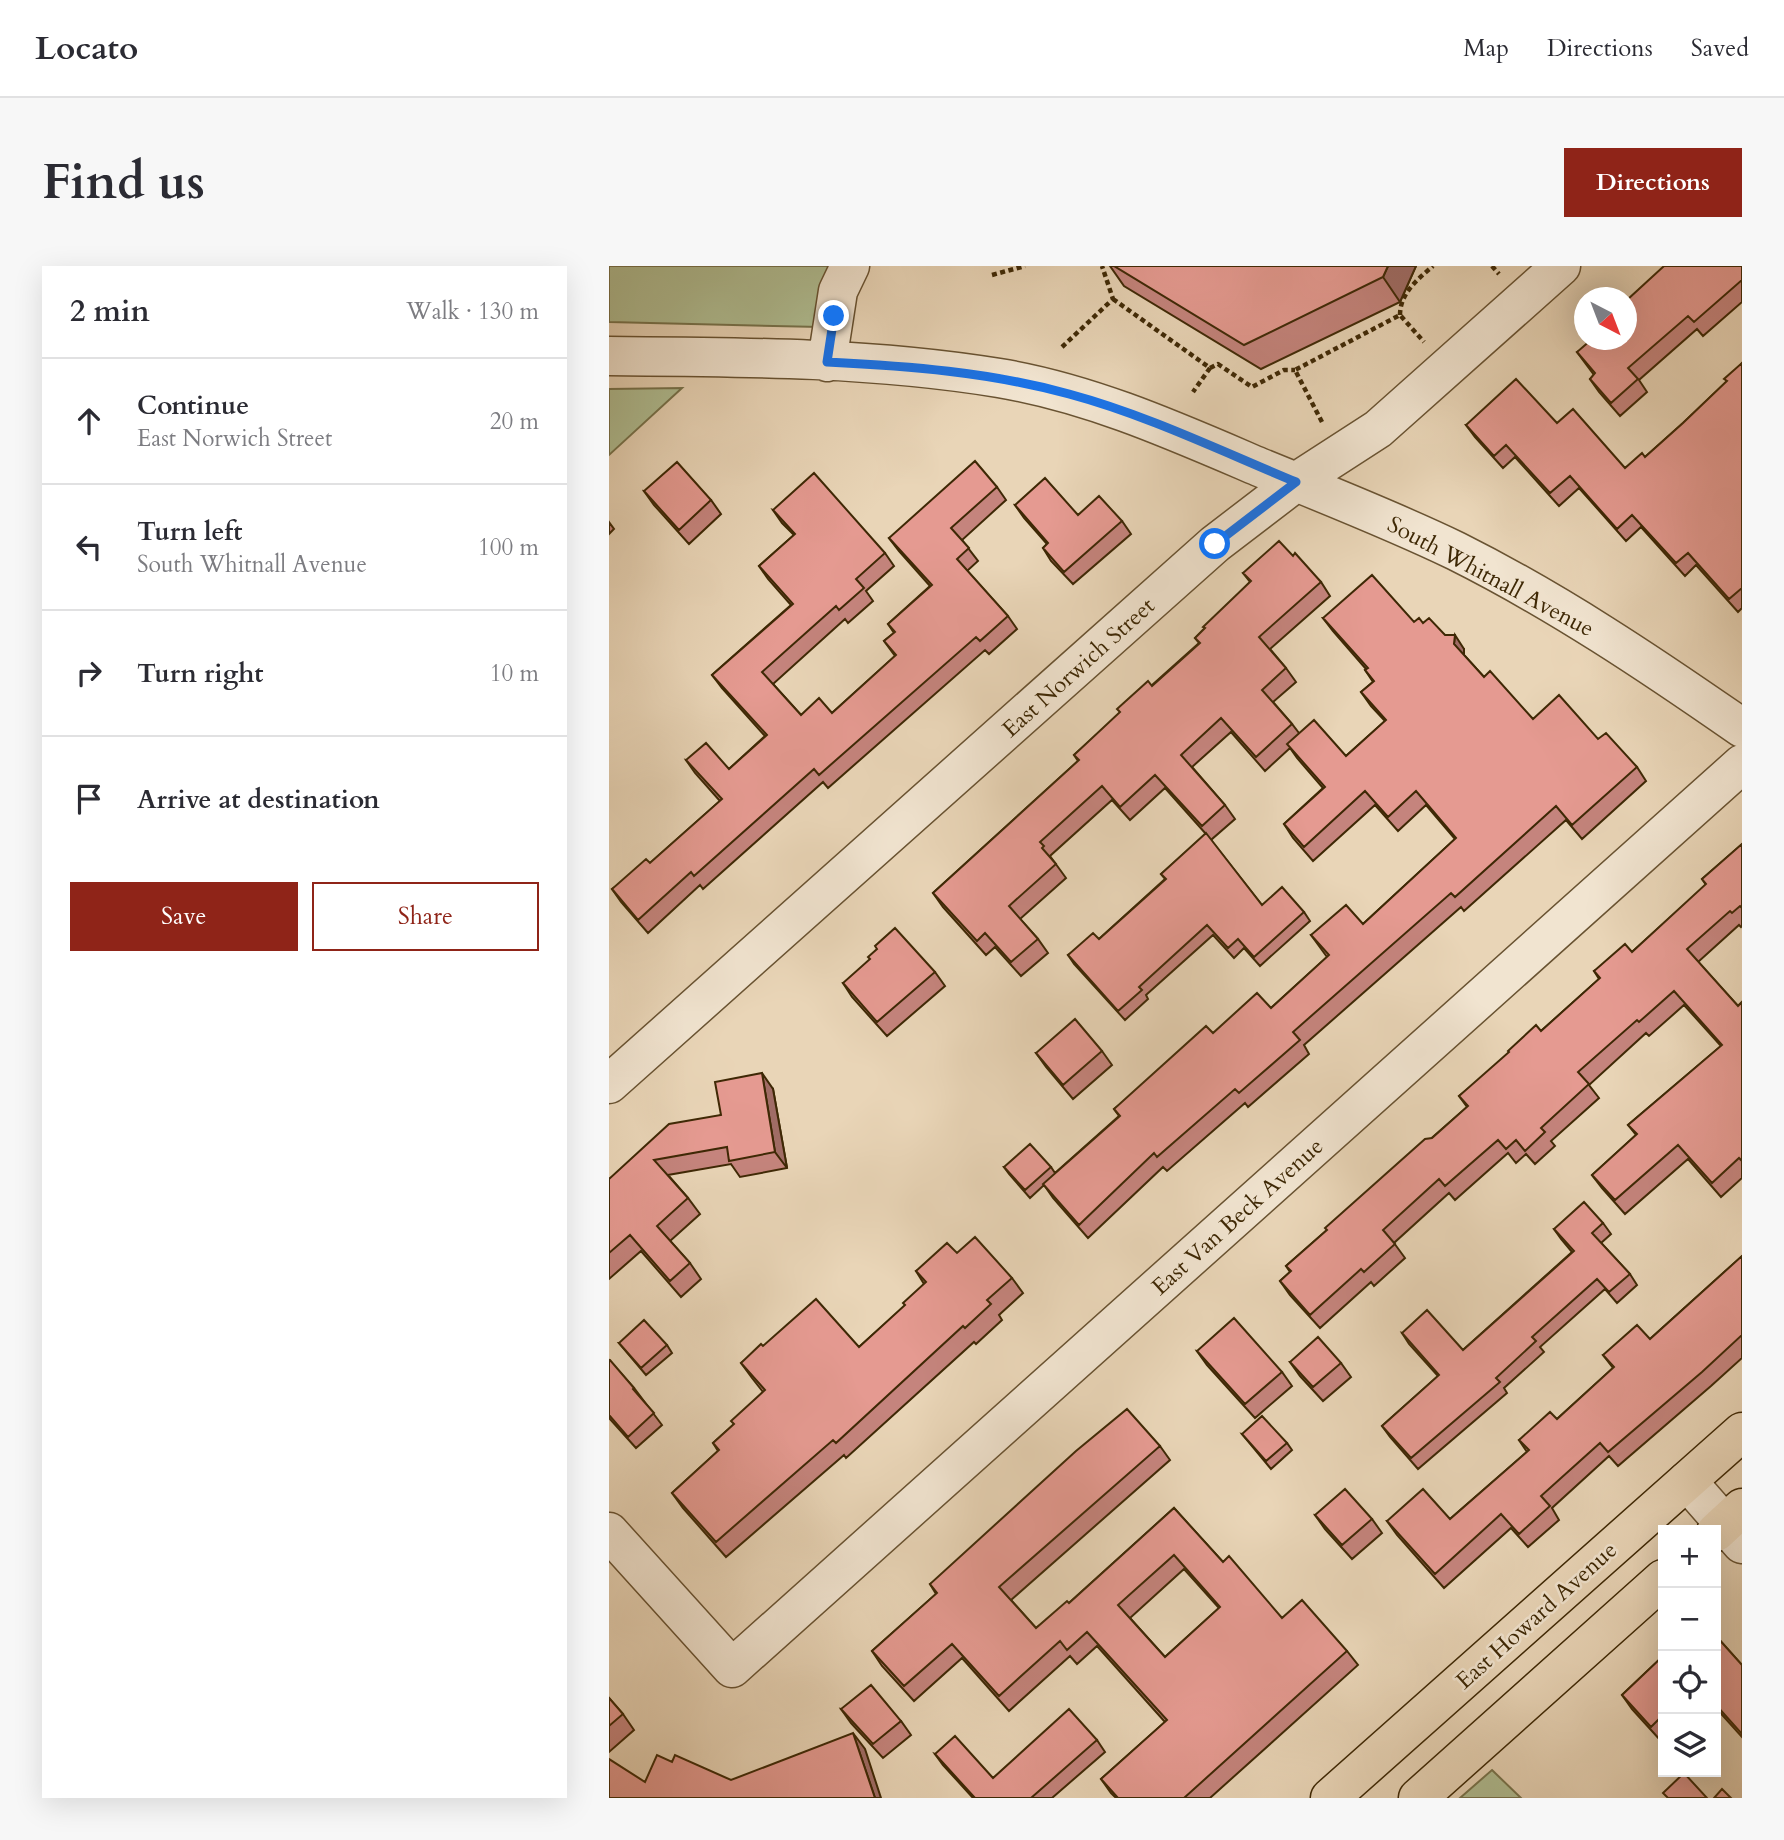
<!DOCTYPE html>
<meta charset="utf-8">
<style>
:root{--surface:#fff;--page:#f7f7f7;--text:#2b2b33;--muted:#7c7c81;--line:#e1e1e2;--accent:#8f2418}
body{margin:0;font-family:Cardo,serif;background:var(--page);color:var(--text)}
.controls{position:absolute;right:21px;bottom:21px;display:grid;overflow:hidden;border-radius:0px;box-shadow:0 7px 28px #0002}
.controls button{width:63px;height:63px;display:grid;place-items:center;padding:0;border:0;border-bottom:2px solid var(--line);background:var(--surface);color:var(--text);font:35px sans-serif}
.compass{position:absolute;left:965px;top:21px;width:63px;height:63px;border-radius:50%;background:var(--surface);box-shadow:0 7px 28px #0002;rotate:138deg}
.stop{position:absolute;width:21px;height:21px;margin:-16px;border:5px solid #1a73e8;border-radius:50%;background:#fff}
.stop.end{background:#1a73e8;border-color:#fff;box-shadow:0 2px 7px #0008}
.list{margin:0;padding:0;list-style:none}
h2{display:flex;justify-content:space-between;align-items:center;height:91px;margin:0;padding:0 28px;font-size:30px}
h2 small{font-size:23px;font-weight:400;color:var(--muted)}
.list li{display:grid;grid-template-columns:46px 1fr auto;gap:21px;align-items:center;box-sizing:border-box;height:126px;padding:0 28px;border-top:2px solid var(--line)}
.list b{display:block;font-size:26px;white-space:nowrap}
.list p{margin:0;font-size:23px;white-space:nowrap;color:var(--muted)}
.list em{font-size:23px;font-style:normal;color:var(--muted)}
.actions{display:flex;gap:14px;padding:21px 28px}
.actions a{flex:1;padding:16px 0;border:2px solid var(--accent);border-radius:0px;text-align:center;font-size:24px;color:var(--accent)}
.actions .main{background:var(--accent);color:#fff}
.icon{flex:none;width:38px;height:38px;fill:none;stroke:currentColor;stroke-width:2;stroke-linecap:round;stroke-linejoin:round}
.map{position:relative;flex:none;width:1133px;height:1532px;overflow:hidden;border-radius:0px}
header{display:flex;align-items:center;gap:42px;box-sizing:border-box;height:98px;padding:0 35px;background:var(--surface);border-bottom:2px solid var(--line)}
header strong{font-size:33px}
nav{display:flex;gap:38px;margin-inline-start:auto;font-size:24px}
.intro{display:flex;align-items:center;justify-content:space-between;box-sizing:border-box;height:168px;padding:0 42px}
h1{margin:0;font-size:49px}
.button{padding:18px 32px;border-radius:0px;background:var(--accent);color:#fff;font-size:24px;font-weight:700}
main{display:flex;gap:42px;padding:0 42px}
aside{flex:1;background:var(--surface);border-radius:0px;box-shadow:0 7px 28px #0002}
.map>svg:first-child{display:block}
</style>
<header>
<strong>Locato</strong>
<nav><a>Map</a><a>Directions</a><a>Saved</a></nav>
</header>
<div class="intro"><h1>Find us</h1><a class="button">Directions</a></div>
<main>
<aside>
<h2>2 min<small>Walk · 130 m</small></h2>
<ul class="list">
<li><svg class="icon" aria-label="ahead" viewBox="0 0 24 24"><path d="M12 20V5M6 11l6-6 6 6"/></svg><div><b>Continue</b><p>East Norwich Street</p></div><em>20 m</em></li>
<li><svg class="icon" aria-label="left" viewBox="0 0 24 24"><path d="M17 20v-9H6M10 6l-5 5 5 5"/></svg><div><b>Turn left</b><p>South Whitnall Avenue</p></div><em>100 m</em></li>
<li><svg class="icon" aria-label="right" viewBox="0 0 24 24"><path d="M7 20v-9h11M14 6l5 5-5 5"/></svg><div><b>Turn right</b></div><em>10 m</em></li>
<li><svg class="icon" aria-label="arrive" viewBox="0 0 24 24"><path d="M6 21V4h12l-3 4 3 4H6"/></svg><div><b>Arrive at destination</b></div></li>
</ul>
<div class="actions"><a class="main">Save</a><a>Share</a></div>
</aside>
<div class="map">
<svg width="1133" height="1532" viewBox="0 0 1133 1532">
<rect width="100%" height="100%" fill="#e9d5b7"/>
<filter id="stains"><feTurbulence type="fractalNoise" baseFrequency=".00286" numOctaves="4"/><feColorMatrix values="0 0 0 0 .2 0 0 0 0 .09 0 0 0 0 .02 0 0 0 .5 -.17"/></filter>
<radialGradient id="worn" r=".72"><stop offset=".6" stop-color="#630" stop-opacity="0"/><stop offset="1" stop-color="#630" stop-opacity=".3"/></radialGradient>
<path fill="#b0be93" stroke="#77734c" stroke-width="2" d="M0,0H226L211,61L0,56Z
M73,122L0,189V123Z
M883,1504L912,1532H851Z"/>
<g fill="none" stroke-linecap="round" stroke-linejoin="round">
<defs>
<path id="minor" d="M0,90C130,91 262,91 390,112C481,127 566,165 650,201C716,228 783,254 847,285C947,335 1041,398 1133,462
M218,96L229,25L241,0
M0,818L606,278L687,216L769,163L952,0
M1078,1215L1133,1278
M0,1266L123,1402L1133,498"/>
<path id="major" d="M1107,1266L1133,1242
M721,1532L1133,1166
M809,1532L1054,1313"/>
</defs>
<use href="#minor" stroke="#695332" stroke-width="41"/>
<use href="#major" stroke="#3e2805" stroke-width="41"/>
<path stroke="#3e2805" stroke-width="4.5" stroke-dasharray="5 3.5" stroke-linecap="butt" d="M883,0L890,8
M383,9L416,0
M504,33L601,102L584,126
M791,49C791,27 809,13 824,0
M453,81L504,33L493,0
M601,102L609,98L643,121L675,104H686
M713,156L686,104L791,49L815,76"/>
<use href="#minor" stroke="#f1e4d0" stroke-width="38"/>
<use href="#major" stroke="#e9d5b7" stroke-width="38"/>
</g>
<path fill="#c5847d" stroke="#3e2805" stroke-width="2" fill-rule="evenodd" d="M501,0H807L791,36L652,103L515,20Z
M1133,0V36L1094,70L1088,63L1030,114L1038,126L1011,150L990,126L981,113L985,109L968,86Z
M1133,97V342L1129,346L1087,299L1076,310L1032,261L1017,275L970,222L950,240L906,191L894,202L866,171L857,159L948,157L1016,202L1036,191L1074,157L1117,116Z
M388,221L397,234L353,274L369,295L358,305L399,350L408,363L380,388L376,384L219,522L214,516L94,623L91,619L39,667L12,636L3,623L41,597L111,535L86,507L77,494L120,503L156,470L113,422L103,409L182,339L159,313L150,300L185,269L173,257L164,244L276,287L285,300L257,325L264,335L239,357L236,353L164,418L192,449L223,447L286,390L275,375L285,367L279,358L321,320L290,285L280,272Z
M35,225L102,234L112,248L80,278L45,239Z
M406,239L513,255L522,268L464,318L442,295L434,282L438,278L415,252Z
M0,256L5,263L0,268Z
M684,290L712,316L721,330L661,383L677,402L687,416L664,436L683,458L690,467L737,490L776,455L762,440L752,426L764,416L756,404L757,403L724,365L714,352L814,357L836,369L855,383V389L875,411L924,453L989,473L1028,501L1037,515L973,573L957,554L855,645L852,641L695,779L700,788L639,841L636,837L558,905L554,901L479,972L444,932L435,919L421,932L400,908L395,901H442L446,907L510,850L505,843L604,767L662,742L718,691L702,669L754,658L846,573L817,539L789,565L766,539L704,595L684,572L675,558L714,522L688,492L681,482L656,505L622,466L583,501L616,539L626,553L602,574L653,639L695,646L701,655L651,700L635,682L625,692L604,669L537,729L539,733L516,754L465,698L459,689L490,673L556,613L552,608L597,568L556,522L521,554L503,534L441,590L457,612L411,653L429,673L439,687L412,710L386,681L377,689L334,641L324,627L469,495L465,489L590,377L586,372L641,316L634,307Z
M1133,578V660L1132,661L1130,659L1089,696L1129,740L1133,736V912L1112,931L1079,893L1016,948L993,922L983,909L1027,869L1019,859L1112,780L1075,739L1040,770L1037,767L980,819L990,832L942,875L946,880L926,898L917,888L907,897L899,887L846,934L840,927L785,977L796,992L765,1020L762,1016L711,1062L681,1029L671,1015L681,1006L677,1000L858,841L850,830L932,765L990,713L985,705L1023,686L1097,619L1093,613Z
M326,706L336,720L278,770L243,731L234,717Z
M493,785L503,799L464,833L437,801L427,787Z
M164,823L178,902L131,911L122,898L59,909L79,932L91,948L61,975L81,997L92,1013L72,1031L32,985L0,1013V913L112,849Z
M994,957L1002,968L992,977L1021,1008L1028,1019L1008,1037L996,1023L931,1081L935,1086L895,1122L898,1127L809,1203L781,1171L773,1160L829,1110L800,1078L793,1067L854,1084L963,986L952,973L945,963Z
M348,987L403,1012L414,1027L390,1049L393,1054L367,1078L365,1076L237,1192L235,1189L117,1291L74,1242L63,1227L109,1185L104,1177L124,1159L154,1126L143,1112L132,1097L154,1080L250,1081L296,1040L315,1018L307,1005Z
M1133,990V1092L1102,1120L1009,1200L1000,1190L943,1242L950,1254L919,1281L902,1262L835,1322L788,1269L778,1255L841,1253L918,1186L910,1174L948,1153L1004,1102L994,1089L1041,1073Z
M10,1077L58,1079L63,1087L37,1109Z
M588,1085L673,1106L683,1120L646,1152L598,1099Z
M0,1094L25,1122L53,1159L27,1182L0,1152Z
M681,1096L732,1097L742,1111L714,1135L691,1110Z
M633,1168L678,1177L683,1184L662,1203Z
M551,1180L561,1194L402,1334L427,1362L460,1337L565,1242L614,1296L673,1352L738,1385L749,1399L601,1532H507L502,1527L492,1513L556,1456L488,1380L468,1398L461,1390L400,1445L353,1392L305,1435L273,1400L263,1385L327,1328L321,1318ZM575,1303L610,1342L556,1391L521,1352Z
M706,1249L763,1253L773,1267L743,1293L716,1263Z
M1107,1370L1133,1399V1471L1107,1442Z
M1054,1390V1473L1052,1475L1023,1443L1013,1429Z
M0,1432L14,1448L25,1464L0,1486Z
M232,1443L292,1455L302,1469L274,1492L242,1457Z
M488,1474L496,1486L443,1532H364L334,1499L326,1488L384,1512Z"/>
<path fill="#a06c66" stroke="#3e2805" stroke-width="2" d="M779,0H807L791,36L774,11Z
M846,369L855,383V392L845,378Z
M153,807L164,823L178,902L166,886Z
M244,1467L256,1483L272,1532H266Z"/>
<path fill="#e59a91" stroke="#3e2805" stroke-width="2" fill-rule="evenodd" d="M505,0H779L774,11L635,79Z
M1055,0H1133V14L1085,56L1079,50L1019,102L1029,113L1002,137L981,113L986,107L968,86L982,74H1018V34Z
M1133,97V322L1120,333L1079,287L1067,297L1023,249L1008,263L961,210L941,227L897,179L885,190L857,159L907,113L948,157L964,143L1016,202L1033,187L1036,191L1074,157L1118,115L1115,113Z
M366,195L388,221L342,262L360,282L348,293L399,350L371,375L367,371L210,509L205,503L85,610L82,606L29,654L3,623L37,593L41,597L113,533L77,494L97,477L120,503L158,469L103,409L184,338L150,300L186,268L164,244L205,207L276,287L247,313L255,322L230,344L227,340L153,406L192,449L210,432L223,447L287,389L275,375L286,366L279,358L323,319L280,272Z
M68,196L102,234L70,264L35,225Z
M436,212L469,249L490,230L513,255L455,306L434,282L439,277L406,239Z
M670,275L684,290L686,287L712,316L650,371L677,402L653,424L683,458L647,491L612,452L572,489L616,539L593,560L546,509L511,541L493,520L431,576L435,580L433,582L447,598L400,640L429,673L402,696L376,667L368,675L324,627L470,494L465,489L511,446L508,443L539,415L543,420L591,377L586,372L596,362L594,361L642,315L634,307Z
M763,309L805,356L810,352L814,357L820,352L836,369H846L845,378L875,411L881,405L924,453L950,429L989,473L997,467L1028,501L963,559L947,540L846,631L842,627L684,766L691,774L630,827L626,823L548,891L545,887L470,959L434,918L511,850L505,843L597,760L604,767L648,727L662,742L720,689L702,669L737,639L754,658L847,572L807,525L779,551L756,525L695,581L675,558L716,521L678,478L705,454L737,490L777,454L752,426L765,415L756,404L759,402L714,352Z
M597,567L653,639L673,621L695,646L645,691L629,673L619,682L598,659L530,721L533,724L509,745L459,689L484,667L490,673L557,613L552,608Z
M1133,578V642L1131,640L1123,647L1121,645L1078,683L1129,740L1133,736V895L1130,892L1103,917L1069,879L1006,934L983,909L1028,868L1019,859L1113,779L1065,725L1030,756L1028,754L969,806L980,818L932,862L936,866L916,885L907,874L897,883L889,874L836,920L830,913L774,964L786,978L755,1006L752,1003L701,1049L671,1015L682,1005L677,1000L718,964L716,962L816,873L823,872L859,840L850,830L900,786L899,785L927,759L932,765L991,712L985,705L1016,678L1023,686L1097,618L1093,613Z
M286,662L326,706L268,756L234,717L261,693L259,691L268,683L266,680Z
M466,753L493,785L454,819L427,787Z
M153,807L166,886L120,895L118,881L45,894L79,932L48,960L81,997L61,1015L21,969L0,987V913L60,858L112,849L106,816Z
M421,878L442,901L416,924L395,901Z
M975,936L994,957L983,967L1021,1008L1000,1026L988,1013L923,1071L927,1075L887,1112L891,1116L802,1192L773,1160L830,1109L793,1067L818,1044L854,1084L965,985L945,963Z
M366,971L403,1012L378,1034L382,1038L356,1062L354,1060L227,1177L224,1174L107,1276L63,1227L110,1184L104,1177L125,1158L122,1155L156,1124L132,1097L152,1078L154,1080L207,1033L250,1081L296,1039L294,1037L317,1016L307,1005L338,977L348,987Z
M1133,990V1069L1093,1106L999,1186L991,1177L932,1230L941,1240L910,1268L892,1248L826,1308L778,1255L814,1223L841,1253L920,1184L910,1174L941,1146L948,1153L1005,1101L994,1089L1028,1059L1041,1073Z
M625,1052L673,1106L636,1138L588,1085Z
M35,1054L58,1079L32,1102L10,1077Z
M709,1071L732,1097L704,1121L681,1096Z
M0,1094H1L25,1122L24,1123L45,1147L19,1171L0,1149Z
M518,1143L551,1180L390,1321L427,1362L458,1335L460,1337L565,1242L614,1296L620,1290L673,1352L693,1334L738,1385L575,1532H509L492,1513L558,1454L478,1366L458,1384L451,1375L390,1430L343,1378L295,1420L263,1385L328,1327L321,1318L467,1185ZM565,1289L611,1341L556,1391L509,1339Z
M653,1150L678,1177L657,1195L633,1168Z
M736,1223L763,1253L733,1279L706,1249Z
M1107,1370L1133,1399V1468L1107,1439Z
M1054,1390V1451L1053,1450L1042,1461L1013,1429Z
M262,1419L292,1455L264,1478L232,1443Z
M0,1432L14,1448L0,1460Z
M460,1443L488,1474L422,1532H366L326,1488L346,1470L384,1512Z
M244,1467L266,1532H0V1493L36,1516L48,1489L63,1496L66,1489L122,1514Z
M1075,1507L1098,1532H1059L1054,1527Z
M1113,1523L1122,1532H1105Z"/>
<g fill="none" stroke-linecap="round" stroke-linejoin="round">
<path stroke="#1a73e8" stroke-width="9" d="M225,50L218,96C299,100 380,106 460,128C538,149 612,185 687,216L606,278"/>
</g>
<g text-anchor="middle" stroke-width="5" stroke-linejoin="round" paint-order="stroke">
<g font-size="23" fill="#3e2805" stroke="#f1e4d0">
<text transform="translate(882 310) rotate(28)" y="8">South Whitnall Avenue</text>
<text transform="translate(469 401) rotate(-42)" y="8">East Norwich Street</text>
<text transform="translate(628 950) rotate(-42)" y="8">East Van Beck Avenue</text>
<text transform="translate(927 1349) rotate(-42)" y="8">East Howard Avenue</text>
</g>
</g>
<rect width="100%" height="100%" filter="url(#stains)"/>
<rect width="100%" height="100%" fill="url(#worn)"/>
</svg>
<div class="controls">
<button>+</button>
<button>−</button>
<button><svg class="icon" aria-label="locate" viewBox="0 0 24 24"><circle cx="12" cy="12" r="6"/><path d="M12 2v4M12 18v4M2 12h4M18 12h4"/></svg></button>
<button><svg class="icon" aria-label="layers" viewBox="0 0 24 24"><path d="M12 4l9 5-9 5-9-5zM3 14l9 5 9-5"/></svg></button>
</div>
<svg class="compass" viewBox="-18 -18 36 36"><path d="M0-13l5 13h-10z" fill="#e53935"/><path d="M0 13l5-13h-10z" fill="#7c7c81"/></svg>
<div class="stop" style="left:606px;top:278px"></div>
<div class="stop end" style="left:225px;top:50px"></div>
</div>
</main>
